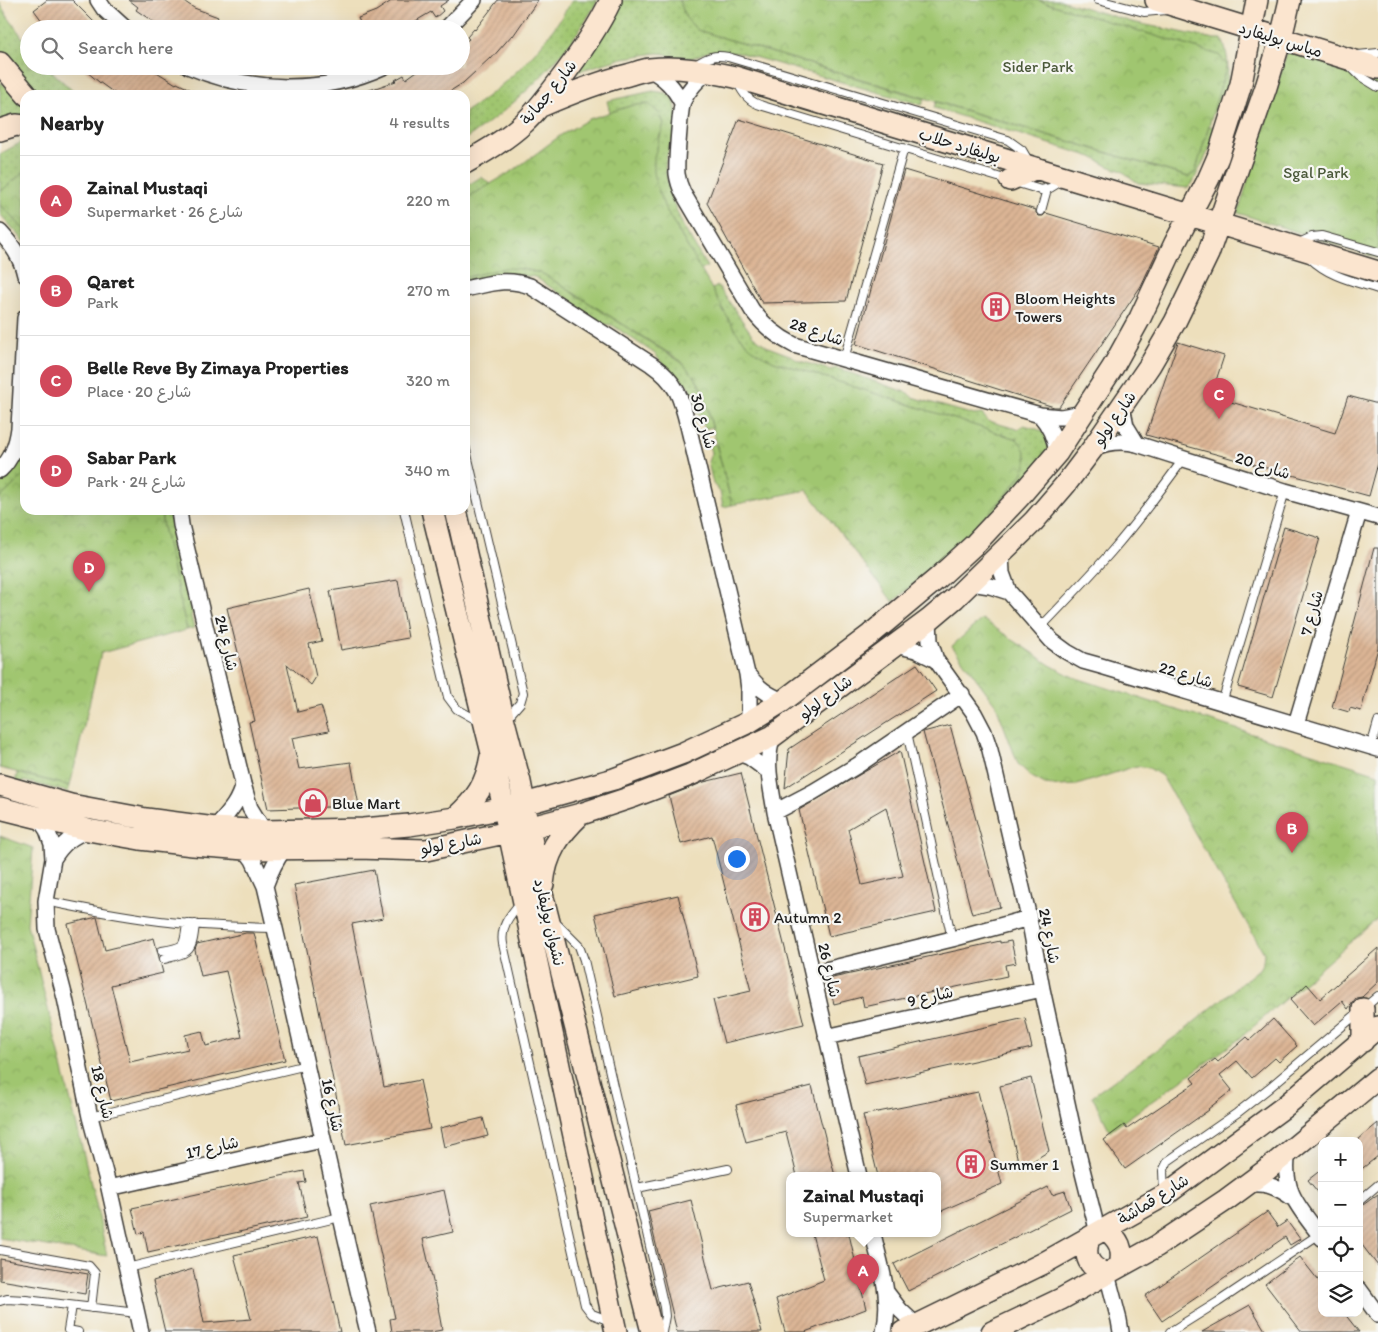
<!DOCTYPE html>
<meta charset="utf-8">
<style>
:root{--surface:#fff;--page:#f2f2f2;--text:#222;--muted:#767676;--line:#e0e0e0;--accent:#d1495b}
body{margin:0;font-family:Itim,"Playpen Sans Arabic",sans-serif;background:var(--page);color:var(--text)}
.controls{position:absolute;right:15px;bottom:15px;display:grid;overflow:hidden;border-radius:10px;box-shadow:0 5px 20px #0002}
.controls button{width:45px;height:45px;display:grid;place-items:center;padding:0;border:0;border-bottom:1px solid var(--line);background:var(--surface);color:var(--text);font:25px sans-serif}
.you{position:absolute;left:736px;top:858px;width:18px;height:18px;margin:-12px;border:4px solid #fff;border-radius:50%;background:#1a73e8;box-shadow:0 0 0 8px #1a73e833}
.badge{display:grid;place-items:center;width:32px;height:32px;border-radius:50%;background:var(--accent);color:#fff;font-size:16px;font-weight:700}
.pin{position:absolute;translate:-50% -41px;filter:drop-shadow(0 1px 2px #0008)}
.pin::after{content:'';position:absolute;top:26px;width:18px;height:15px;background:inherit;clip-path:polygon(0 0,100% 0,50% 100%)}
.popup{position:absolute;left:786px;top:1172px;width:155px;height:65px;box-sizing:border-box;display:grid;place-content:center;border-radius:10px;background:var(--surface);filter:drop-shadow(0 1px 4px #0005);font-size:16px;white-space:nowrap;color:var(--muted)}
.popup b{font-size:19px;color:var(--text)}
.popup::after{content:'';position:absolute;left:50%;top:100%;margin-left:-10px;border:10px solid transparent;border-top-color:var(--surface)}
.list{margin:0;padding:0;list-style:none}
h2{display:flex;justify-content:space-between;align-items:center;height:65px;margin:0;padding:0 20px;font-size:21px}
h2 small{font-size:16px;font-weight:400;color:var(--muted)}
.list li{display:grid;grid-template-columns:32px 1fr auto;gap:15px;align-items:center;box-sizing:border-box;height:90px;padding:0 20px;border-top:1px solid var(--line)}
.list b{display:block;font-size:19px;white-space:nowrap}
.list p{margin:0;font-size:16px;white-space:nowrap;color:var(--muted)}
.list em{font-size:16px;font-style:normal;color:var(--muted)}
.icon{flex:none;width:28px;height:28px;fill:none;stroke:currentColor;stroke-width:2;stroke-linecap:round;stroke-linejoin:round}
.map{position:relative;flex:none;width:1378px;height:1332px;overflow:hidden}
.search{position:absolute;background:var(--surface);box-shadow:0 5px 20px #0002;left:20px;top:20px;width:450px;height:55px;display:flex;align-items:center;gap:12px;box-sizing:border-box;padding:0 18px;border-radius:28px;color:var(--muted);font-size:19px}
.panel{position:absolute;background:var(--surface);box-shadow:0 5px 20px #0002;left:20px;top:90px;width:450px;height:425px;border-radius:15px}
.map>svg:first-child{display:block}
</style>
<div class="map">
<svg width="1378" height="1332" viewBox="0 0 1378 1332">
<defs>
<pattern id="park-crowns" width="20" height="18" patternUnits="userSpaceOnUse" patternTransform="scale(1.25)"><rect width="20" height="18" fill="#a0c670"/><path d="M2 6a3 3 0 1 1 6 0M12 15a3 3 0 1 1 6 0" fill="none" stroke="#89aa60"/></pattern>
<pattern id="garden-dots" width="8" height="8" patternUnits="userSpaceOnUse" patternTransform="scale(1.25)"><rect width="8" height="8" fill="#a0c670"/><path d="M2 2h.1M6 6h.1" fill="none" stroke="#89aa60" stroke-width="1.8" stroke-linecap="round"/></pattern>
<pattern id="building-hatch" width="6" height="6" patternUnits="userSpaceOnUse" patternTransform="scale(1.25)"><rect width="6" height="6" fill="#dcb595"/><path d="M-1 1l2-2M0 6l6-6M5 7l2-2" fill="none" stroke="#bc9b80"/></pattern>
</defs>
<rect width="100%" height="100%" fill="#f6f6f2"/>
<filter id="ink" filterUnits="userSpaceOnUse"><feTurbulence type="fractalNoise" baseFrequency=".02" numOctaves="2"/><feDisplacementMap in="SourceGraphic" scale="10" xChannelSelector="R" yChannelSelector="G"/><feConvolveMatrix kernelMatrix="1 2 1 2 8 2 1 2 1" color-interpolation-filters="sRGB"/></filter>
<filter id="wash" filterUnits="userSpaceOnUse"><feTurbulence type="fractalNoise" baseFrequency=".0096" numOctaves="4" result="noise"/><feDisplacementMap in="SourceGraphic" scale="20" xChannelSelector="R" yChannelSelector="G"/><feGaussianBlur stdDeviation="1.12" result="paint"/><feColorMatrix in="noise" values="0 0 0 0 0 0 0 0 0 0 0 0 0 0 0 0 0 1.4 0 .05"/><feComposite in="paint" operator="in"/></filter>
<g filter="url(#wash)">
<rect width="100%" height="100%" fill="#eddfbc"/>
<path fill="url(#park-crowns)" stroke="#5e7146" d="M679,0H1037L1219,55L1227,65L1195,174L1189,177L697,30L686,18Z
M1288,49L1378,75V258L1238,213Z
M649,104L661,115L664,124L659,138L664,206L735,329L743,339L774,361L1017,439L1024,446L1027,463L1023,473L1008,492L972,533L934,567L893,602L807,490L732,505L703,390L681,361L545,275C517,264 496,270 468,277L465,276V199L514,170L561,135L589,119L633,105Z
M25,171V231L10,214L0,205V192Z
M25,474V510H162V522L187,630L101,653L70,786L0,768V498Z
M982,619L1050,665L1073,677L1378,774V918L1238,1040L1110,1131L1092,1096L1182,1032L1259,969L1263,962L1264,953L1162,776L1149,768L1136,766L1077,785L1060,786L1045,784L1032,777L1018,764L996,705L952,646Z
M0,836L33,848L27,924L97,1208L107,1256L0,1238Z"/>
<path fill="url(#garden-dots)" stroke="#5e7146" d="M572,0H598C566,57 519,104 465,139V112C512,81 544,48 572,0Z
M618,0H679L686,18L697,30L925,99L922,105L740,53L710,51L692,58H673L666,54L657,53L623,58L585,69L569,75Z
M1037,0H1060L1132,22L1214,39H1222C1233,65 1226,87 1222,114L1213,112L1227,65L1219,55Z
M0,3L6,14L29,47V66H46L77,95H38L23,80L0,52Z
M0,81L25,107V120L0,126Z
M653,91L666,93L674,99L679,124L668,152L665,167L668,183L672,199L683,226L707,267L701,270L664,206L657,187L654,172V157L664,124L661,115L649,104L633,105L610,112L607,101Z
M936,102L1188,177L1195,173L1209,126L1220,128L1192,184L1188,188L1138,183L1122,171L1108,166L1092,157L934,108Z
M25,142V171L0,192V154L20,143Z
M481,177L491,184L465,199V187Z
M0,205L10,214L25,231V242L0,214Z
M504,268C519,268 531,270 545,275L681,362L694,376L703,390L712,427L705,429L701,416L695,412L694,400L689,387L678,376L662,363L655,354L612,325L600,324L581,311L574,303L535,277L519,275H507L465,284V276L468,277Z
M718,286L753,336L768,347L792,356L797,360L830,370L836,368L908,393L912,397L974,415L982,414L988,421L1017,429L1024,425C1042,430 1046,431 1053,449L1002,514L990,512C1000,501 1023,479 1026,464C1028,455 1023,445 1017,439L774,361C768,358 761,355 756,352C735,337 724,310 712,289Z
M716,444L732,505L723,507L720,492L713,484L708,462L711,453L709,445Z
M25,448V474L0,498V483L20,459Z
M162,510H176L178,539L176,551L183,576L187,579L194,608L191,616L194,628L187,630L162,522Z
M17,773L70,786L68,792L23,781L15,784Z"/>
<g id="blocks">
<path fill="url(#building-hatch)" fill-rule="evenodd" d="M47,0H72L94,22L87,29H48L34,10Z
M129,0H182L194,8L218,17L213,29H164L136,10L138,7Z
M393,0H449L440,6L443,11L435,18L431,12L409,25L411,29H363L358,18L376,11Z
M498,0H538L513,36L512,35L491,59L490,58L463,83L444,95H361V93L396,81L395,80L404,75L406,79L424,66H461V46L469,39L467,37L474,29L475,30Z
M80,66H147L176,84L177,83L202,95H117L99,82Z
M739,119L883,163L846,301L762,303L707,203Z
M904,170L1036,210V213L1039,216H1043L1046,213L1159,247L1141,286L1059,407H1054L856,344Z
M1178,342L1224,356L1211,396L1335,433L1348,396L1378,404V463L1369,496L1146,435Z
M1284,527L1320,538L1273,697L1238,687Z
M1374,548H1378V648L1361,711L1350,708L1349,712L1332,707Z
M398,580L408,638L341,650L330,591Z
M309,589L322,641L309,644L316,677L311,685L287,664L298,712L321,706L329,731L292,738L299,769L351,762L359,806L268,809L249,722L255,721L227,608Z
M917,664L936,691L785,788L789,749Z
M950,725L1000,907L972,914L923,732Z
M900,751L936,912L829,936L799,810ZM886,807L903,876L862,885L848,829Z
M741,773L804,1024L724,1043L713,1000L751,991L712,836L681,844L669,796L704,782Z
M374,870L383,918L352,924L384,1087L420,1080L430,1129L346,1145L294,885Z
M678,895L698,976L615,996L595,914Z
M97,917L105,950L154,938L163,973L111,985L130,1062L188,1049L185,1035L202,1031L206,1046L242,1037L226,971L201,976L195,950L197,944L246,933H254L285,1060L111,1101L68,924Z
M1000,941V943L1011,941L1016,963L1005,965L1007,976L864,1007L862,997L834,1004L828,979Z
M1378,948V982L1362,997L1356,998L1348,1009L1342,1001L1313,1026L1290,1000L1307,984L1320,999Z
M1025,1018L1032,1048L865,1085L858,1056Z
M1273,1019L1297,1046L1279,1062L1275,1058L1252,1078L1237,1061L1220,1075L1232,1090L1208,1109L1209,1110L1125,1169L1104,1140L1124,1125L1127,1129L1195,1083L1191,1078L1215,1059L1218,1062L1247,1037L1250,1040Z
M1031,1078L1049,1151L1020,1169L1000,1086Z
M812,1086L835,1176H797L786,1132L746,1142L736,1105Z
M978,1092L1002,1184L937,1213V1176H878L863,1115Z
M483,1118L488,1136L444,1147L440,1128Z
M1378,1123V1156L1359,1171V1139Z
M1322,1169V1197L1308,1180Z
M304,1171L306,1182L299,1183L307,1217L148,1252L144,1232L138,1234L132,1208Z
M1048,1187L1052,1195L1065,1191L1071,1209L908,1291L894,1264Z
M444,1190L453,1232L423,1239L439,1307H438L442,1330L431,1332H392L390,1319L395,1318L370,1206Z
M1378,1194V1266L1359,1241V1208Z
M691,1200L713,1290L748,1281L762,1332H677L648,1211Z
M1267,1212L1278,1227L1287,1221L1300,1239L1290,1245L1285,1237L1162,1321L1145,1296Z
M812,1234H849L866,1309L805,1332H785L776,1299L824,1280Z
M318,1236L340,1332H165L153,1281L193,1269L204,1323L251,1319L234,1255Z
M1300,1257L1322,1285V1313H1344L1359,1332H1302L1265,1284Z
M0,1259L88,1274L85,1294L0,1280Z
M1250,1305L1266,1332H1202Z"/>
</g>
</g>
<g filter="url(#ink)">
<use href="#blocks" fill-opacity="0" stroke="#3b3934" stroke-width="1"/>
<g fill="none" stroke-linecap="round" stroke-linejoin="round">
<defs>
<path id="lane" d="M1098,0L1144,12L1167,10
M1358,55L1378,53
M695,65C707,58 713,54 728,57L1008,140L1022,150L1029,162
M1350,66L1360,76L1378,87
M737,81C743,94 749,102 763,106L1041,190L1050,188L1063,180
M1041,211L1047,189
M1299,243L1312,237L1322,236L1378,252
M1310,258C1330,277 1353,281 1378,289
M844,359L904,148
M465,446L523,693L520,703L507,718
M404,510L448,697L457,709L482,723
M1040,628C1064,603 1088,578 1111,552C1137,522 1161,490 1184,458
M1222,703L1285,491
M907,732L952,939
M1371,747L1378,722
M46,901C84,909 122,916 160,921C198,926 237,927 275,928
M521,902C510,915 500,926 503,944L585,1305L592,1314L610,1321
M555,922L579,946L584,960L664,1307L665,1316L662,1332
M162,951C186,947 184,947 187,923
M164,959C191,952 192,952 195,924
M90,1117L307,1065
M637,1188L728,1169
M1164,1193L1163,1171L1168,1161L1237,1113L1269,1088L1378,996
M1359,1201L1378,1185
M0,1250L89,1266L95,1273L91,1308
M127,1268L340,1217
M0,1301L7,1299L26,1300L137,1313
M72,1306L68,1330L78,1332
M1170,1332L1218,1302L1321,1233"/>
<path id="street" d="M98,0L104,9L126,29
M446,29L474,0
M188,66C251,93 322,95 385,66
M649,69C665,78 674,87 682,103
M708,71C698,80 689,88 683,101C680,109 676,164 677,174C678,181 680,187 683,193L752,310C764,326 776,336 794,345L1040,415L1061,417L1083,413
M0,232C12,245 21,257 25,275
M465,289C489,284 506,277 530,286L651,364C680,384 682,402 690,434L747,674L749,689V722
M1122,406L1126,426L1137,444
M1040,415C1050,426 1055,438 1057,453
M1093,448C1108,442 1121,440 1137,444L1285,491L1378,517
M0,470C12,459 17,444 19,428L25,318
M179,510L181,525L243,784L250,808L264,831
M1001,554L1002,573L1009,592L1052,641L1067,652L1083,661L1101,666L1378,749
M971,583L990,586L1009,592
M929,620L930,641L936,660L974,713L984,732L990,750L1029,918L1042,989L1078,1153L1098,1233
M895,645L916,650L936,660
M747,674C759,688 766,694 783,701
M1296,724L1359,512
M773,736C764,763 771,785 775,812L859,1176
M738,753L749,757L768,771
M775,812L813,792L858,765L962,694
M39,818L47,830L52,844L53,859L46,901L47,929L65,998L90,1117L109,1188L141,1332
M215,828C228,813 238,804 243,784
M245,849L253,860L265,886C300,1034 332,1183 368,1332
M53,859C63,843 71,837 88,830
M265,886C270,872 275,861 284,849
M813,973L952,939L1029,918
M826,1037L1042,989
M1288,1152C1281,1192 1300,1208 1322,1238
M1248,1184C1268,1183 1278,1187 1294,1199
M109,1188L322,1140
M873,1234C881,1269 892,1296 884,1332
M1107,1274L1119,1320L1121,1332
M1359,1289L1378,1315
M887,1293L900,1310L916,1325"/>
<path id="secondary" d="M1156,0L1378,68
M0,63L27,95
M541,106C569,94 598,82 628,75C635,73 643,70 650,69C679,66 707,71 735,77L1378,272
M0,130L16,125L25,126
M465,163C486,151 507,139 525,122C537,111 547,97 557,84C577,58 597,30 611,0
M1010,180L1036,168
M432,510L492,753L616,1332
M456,510L504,721L520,782L542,894L652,1332
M0,785L71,805L146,819L215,828L264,831L363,829L409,825L455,818L524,804L614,779L683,753L749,722L783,701L870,635L938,578L975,544L1020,496L1057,453L1113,367L1140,318L1175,243L1208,180L1218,157L1241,84L1257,0
M0,808L88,830L140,839L193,845L245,849L358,848L426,850L528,828L581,814L635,796L690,775L773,736L929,620L955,598L1034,521L1065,485L1093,448L1150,365L1175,322L1208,254L1266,87L1281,38L1290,0
M455,818C477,798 486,785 491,756
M543,884C546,853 559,835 581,814
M1363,1009V1041
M1105,1229C1119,1239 1124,1249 1120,1266
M1089,1238C1083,1257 1089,1268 1107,1274
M903,1332L1044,1263L1165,1195L1284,1107L1378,1027
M992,1332L1061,1299L1157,1246L1226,1200L1268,1169L1378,1078"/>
</defs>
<use href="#lane" stroke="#3b3934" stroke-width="10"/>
<use href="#street" stroke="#3b3934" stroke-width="18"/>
<use href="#secondary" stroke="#3b3934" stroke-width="24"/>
<use href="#lane" stroke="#fff" stroke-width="8"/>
<use href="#street" stroke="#fff" stroke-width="15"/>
<use href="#secondary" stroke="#fbe5cf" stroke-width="21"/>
</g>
</g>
<defs>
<symbol id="building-ring" viewBox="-11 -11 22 22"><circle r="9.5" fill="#f6f6f2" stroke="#d1495b" stroke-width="1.5"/><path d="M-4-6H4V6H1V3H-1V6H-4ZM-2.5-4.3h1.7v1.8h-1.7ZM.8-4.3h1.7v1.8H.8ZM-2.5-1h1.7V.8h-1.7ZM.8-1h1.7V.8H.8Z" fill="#d1495b"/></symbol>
<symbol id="shop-ring" viewBox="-11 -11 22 22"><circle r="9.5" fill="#f6f6f2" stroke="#d1495b" stroke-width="1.5"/><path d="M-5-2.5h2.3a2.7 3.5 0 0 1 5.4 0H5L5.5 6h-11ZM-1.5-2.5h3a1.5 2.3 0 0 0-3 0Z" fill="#d1495b"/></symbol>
</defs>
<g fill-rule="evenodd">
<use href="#building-ring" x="980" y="291" width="32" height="32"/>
<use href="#shop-ring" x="297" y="787" width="32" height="32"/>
<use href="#building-ring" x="739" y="901" width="32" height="32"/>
<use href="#building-ring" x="955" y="1148" width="32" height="32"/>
</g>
<g text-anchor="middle" stroke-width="4.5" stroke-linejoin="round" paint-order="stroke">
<g font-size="16" fill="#1c1c1c" stroke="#f6f6f2">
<text transform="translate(1281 39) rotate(17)" y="6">مياس بوليفارد</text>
<text transform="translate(548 92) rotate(-51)" y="6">شارع جمانة</text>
<text transform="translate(960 145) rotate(17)" y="6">بوليفارد حلاب</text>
<text transform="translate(817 331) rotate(19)" y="6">شارع 28</text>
<text transform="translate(1114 418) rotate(-55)" y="6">شارع لولو</text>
<text transform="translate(704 421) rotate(74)" y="6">شارع 30</text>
<text transform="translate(1263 465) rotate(18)" y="6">شارع 20</text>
<text transform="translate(1311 613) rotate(-74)" y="6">شارع 7</text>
<text transform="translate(227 643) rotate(77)" y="6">شارع 24</text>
<text transform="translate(1186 674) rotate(17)" y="6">شارع 22</text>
<text transform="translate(825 697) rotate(-37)" y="6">شارع لولو</text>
<text transform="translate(451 843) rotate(-10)" y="6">شارع لولو</text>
<text transform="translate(550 922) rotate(77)" y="6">نشوان بوليفارد</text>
<text transform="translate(1050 936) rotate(79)" y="6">شارع 24</text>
<text transform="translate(830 970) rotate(77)" y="6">شارع 26</text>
<text transform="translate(930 996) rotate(-13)" y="6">شارع 9</text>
<text transform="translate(103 1092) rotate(77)" y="6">شارع 18</text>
<text transform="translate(333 1105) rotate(78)" y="6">شارع 16</text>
<text transform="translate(212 1147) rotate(-13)" y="6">شارع 17</text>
<text transform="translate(1153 1199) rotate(-32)" y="6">شارع قماشة</text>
</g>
<g font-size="16" fill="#4a5839" stroke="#f6f6f2">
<text x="1038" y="72">Sider Park</text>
<text x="1316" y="178">Sgal Park</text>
</g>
<g font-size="16" fill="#1c1c1c" stroke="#f6f6f2" text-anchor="start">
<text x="1015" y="304">Bloom Heights<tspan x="1015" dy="18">Towers</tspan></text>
<text x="332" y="809">Blue Mart</text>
<text x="774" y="923">Autumn 2</text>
<text x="990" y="1170">Summer 1</text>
</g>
</g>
</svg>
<div class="controls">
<button>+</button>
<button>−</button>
<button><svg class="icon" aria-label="locate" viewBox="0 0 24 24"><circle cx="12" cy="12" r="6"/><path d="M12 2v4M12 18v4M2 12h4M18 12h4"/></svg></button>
<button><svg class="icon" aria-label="layers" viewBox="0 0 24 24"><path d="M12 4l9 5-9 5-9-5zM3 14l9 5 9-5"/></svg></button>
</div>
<div class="you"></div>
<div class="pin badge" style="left:863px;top:1295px">A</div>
<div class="popup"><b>Zainal Mustaqi</b>Supermarket</div>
<div class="pin badge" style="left:1292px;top:853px">B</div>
<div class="pin badge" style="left:1219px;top:419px">C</div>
<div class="pin badge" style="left:89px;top:592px">D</div>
<div class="search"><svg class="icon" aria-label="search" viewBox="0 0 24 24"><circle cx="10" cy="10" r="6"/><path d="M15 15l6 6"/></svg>Search here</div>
<section class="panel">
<h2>Nearby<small>4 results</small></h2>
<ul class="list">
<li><span class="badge">A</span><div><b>Zainal Mustaqi</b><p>Supermarket · شارع 26</p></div><em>220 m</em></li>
<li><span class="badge">B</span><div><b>Qaret</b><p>Park</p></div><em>270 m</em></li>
<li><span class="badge">C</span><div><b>Belle Reve By Zimaya Properties</b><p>Place · شارع 20</p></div><em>320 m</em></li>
<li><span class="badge">D</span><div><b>Sabar Park</b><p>Park · شارع 24</p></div><em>340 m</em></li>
</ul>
</section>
</div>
